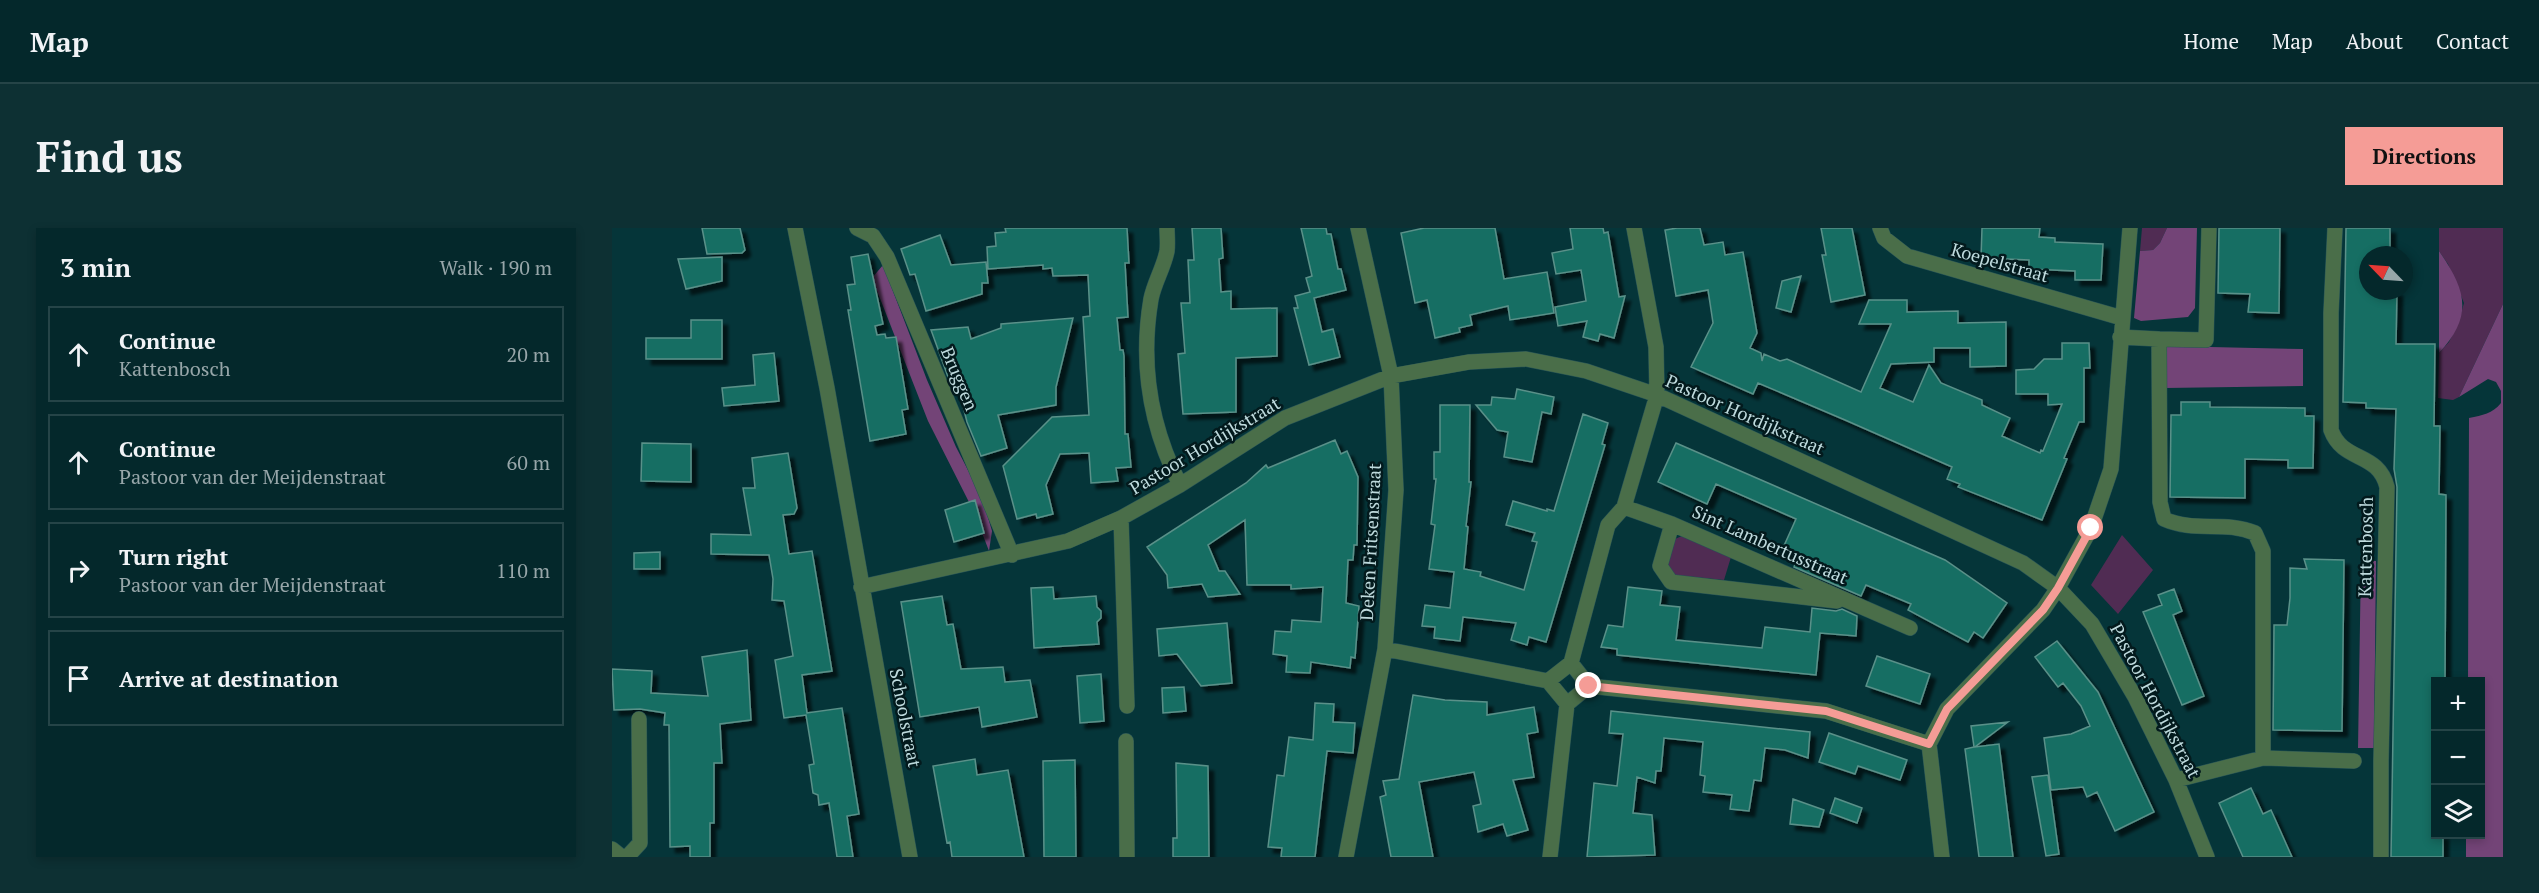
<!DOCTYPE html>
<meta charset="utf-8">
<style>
:root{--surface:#04282b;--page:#0d3033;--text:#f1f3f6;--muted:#97a6a9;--line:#254447;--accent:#f59c96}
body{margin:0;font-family:"PT Serif",serif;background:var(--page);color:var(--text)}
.controls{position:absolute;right:18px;bottom:18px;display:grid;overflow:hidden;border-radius:0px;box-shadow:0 3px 9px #0003}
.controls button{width:54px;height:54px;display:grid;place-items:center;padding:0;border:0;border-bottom:2px solid var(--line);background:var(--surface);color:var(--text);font:30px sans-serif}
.compass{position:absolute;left:1747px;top:18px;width:54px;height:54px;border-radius:50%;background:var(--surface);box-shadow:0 3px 9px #0003;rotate:295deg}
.stop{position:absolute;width:18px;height:18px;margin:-14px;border:4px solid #f59c96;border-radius:50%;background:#fff}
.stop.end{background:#f59c96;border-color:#fff;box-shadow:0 2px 6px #0008}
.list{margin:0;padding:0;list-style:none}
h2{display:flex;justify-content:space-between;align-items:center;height:78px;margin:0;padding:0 24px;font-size:26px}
h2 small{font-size:20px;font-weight:400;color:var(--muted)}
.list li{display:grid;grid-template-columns:39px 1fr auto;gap:18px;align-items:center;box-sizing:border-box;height:96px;margin:0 12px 12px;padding:0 12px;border:2px solid var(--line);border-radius:0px}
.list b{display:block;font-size:22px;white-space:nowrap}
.list p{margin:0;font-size:20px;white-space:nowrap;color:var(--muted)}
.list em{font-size:20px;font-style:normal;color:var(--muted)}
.icon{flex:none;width:33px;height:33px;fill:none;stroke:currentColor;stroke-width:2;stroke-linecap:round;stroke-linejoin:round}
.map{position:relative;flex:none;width:1891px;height:629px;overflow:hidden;border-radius:0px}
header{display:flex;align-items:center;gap:36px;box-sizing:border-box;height:84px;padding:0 30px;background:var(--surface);border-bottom:2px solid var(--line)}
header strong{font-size:28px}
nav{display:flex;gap:33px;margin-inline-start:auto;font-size:21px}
.intro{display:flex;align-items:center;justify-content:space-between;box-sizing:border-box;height:144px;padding:0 36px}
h1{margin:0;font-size:42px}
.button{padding:15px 27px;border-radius:0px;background:var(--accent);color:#111;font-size:21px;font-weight:700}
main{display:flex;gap:36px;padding:0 36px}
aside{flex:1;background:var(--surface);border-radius:0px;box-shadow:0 3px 9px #0003}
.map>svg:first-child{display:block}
</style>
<header>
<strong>Map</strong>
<nav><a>Home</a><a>Map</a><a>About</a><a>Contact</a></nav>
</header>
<div class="intro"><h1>Find us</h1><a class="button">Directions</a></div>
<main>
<aside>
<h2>3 min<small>Walk · 190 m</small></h2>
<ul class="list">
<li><svg class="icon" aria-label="ahead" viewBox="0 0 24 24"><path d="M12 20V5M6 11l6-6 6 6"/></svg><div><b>Continue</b><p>Kattenbosch</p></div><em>20 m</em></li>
<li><svg class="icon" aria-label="ahead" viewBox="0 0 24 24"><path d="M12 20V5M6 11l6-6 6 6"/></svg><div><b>Continue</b><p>Pastoor van der Meijdenstraat</p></div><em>60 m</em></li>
<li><svg class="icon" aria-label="right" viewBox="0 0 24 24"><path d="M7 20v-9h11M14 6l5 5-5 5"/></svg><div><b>Turn right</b><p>Pastoor van der Meijdenstraat</p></div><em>110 m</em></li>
<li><svg class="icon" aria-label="arrive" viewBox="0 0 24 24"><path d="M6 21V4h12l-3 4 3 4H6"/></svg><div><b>Arrive at destination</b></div></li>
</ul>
</aside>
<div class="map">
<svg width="1891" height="629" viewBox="0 0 1891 629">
<defs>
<filter id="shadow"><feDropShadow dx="5.5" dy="5.5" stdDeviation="1.5" flood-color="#0009"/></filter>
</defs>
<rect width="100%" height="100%" fill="#053539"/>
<path fill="#502c53" d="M1530,0H1555L1548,15L1541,22L1528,23Z
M1827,0H1891V76L1847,169L1841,172L1826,170L1827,125L1837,114L1846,96L1852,75L1836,36L1827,23Z
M1510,307L1541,342L1506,386L1479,357Z
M1070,308L1119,329L1112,352L1062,347L1055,337L1063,311Z"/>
<path fill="#734477" d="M1555,0H1585L1583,80L1576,89L1529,93L1522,90L1528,23L1541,22L1548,15Z
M1827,23C1854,62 1862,87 1827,125Z
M271,37L315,152L344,219L370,269L380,303L377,323L362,284L316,193L260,50Z
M1891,76V629H1854V607L1868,606V454L1856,453L1857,190C1871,187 1880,186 1889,175V163L1884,154L1876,151L1847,169Z
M1554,118L1691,121V158L1553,160Z
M1749,332L1764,333L1762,520H1746Z"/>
<path fill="#196e64" stroke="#5a9189" stroke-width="1.5" filter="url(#shadow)" d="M90,0H128L133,22L130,25L95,26Z
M393,0H515L517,35H513L516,89L505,90L508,122H511L512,128L513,206H516L519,239L504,240L506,253L479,255L477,225L448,226L434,257L441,286L425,290L424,286L405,291L391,238L440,189L477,187L471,89L478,88L476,47L441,48L440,40L431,41V37L376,41L375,19L384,18L383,5L394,4Z
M580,0H609L611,30L607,31L609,64L619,63V81L665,80V128L624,130V184L571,186L566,126L573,125L569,75H578L576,32H582Z
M689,0H714L715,6H719L726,41H729L734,62L702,70L710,104L721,101L728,129L697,137L682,80H686L683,68L698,64L694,50L700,48Z
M812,0H883L892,51L935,44L942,85L898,92L896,78L858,87L860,97L847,100L848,104L823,110L815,72L803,75L789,5Z
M958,0H991L992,5L996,4L1007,69L1013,68L1002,110L988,106L986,113L971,109L975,93L946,98L943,79L974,73L969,42L944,46L940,25L961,21Z
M1065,0H1088L1092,17L1111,14L1113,27L1131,24L1145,105L1138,120L1149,125L1150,133L1152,126L1168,133L1175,131L1249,164L1279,96H1247L1257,72H1295V84L1346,83V95L1394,94V138L1358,139V120H1322V134L1279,136L1268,160L1301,174L1317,137L1329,155L1370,172V177L1398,190L1390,208L1428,225L1429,222L1431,223L1450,176L1436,177V166H1404V142L1422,141L1432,131H1450V115H1477L1478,140H1472V194H1467L1452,230L1455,231L1430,292L1346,259L1348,256L1335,251L1340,239L1233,192L1146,155L1141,166L1079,139L1101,95L1096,62L1064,68L1053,2Z
M1209,0H1240L1253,67L1219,74L1210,27H1214Z
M1370,0H1428L1427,9L1443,10V14L1491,16L1489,52H1463V43L1417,41V32L1369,30Z
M1607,0H1668L1667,85L1636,84L1638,66L1606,65Z
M1734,0H1778V27H1756V63H1785L1784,116H1823L1822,198H1828L1827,266L1834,267L1833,453H1824V606H1831V629H1779L1785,259L1782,241L1784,181L1754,180V175L1731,174Z
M328,7L339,37L374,34L376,55H370V66L314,83L303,46L298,47L289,21Z
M256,26L271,96L263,98L265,107L273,106L274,110L284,109L296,181L290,182L294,206L258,213L236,82H239L235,57L243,56L239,29Z
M110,29V53L74,61L66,31Z
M1189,48L1179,84L1164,80L1170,53Z
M461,90L444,159V177L386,187L395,220L369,228L355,194L345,155L339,157L319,102L356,99L359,111L389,100V96Z
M79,92H110V131H34V110H79Z
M162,125L167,173L112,178L110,160L143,157L141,127Z
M905,161L942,169L939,186L930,184L920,234L892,229L896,204L885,202L864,177H879L880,169L903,171Z
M1569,174H1598V179L1693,180V188H1702L1701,240H1676V232L1633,231V270L1558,269L1559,187H1569Z
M828,177H858L857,254H859L854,298L856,299L852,341L869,344L868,348L912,362L925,314L920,313L923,305L894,297L901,273L935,283V281L942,283L971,186L996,195L990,216L993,217L934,414L917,409L915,417L899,412L904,395L851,389L848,413L822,410L823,399L810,398L813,377L838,380L842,344L817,341L823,297L819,296L824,251H822V224H828Z
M723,212L729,226L735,223L746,249L745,317H742L741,332H736L734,375L747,378L743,430L739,429L738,440L699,434L698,445L674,444L675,428L661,426L663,403L679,404L680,392L709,394L711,359L679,361V357H635L633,292L596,317L607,343H613L628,366L596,369L590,356L556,360L555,347L535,319L634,255L654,237L656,240Z
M30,215L79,216V254L29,253Z
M1064,215L1333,332L1395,375L1371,410L1362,404L1356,414L1296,382L1299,376L1254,357L1249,368L1182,339L1186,327L1171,320L1184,291L1104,256L1095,276L1046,254Z
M176,225L185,280L182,286L171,287L177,326L200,323L220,443L190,447L195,485L230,480L247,586L235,588L241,629H225L217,575L207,577L206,567L201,565L197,537L202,536L194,487L172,490L163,432L181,428L172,373L160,372L161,351L157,327L99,326V306L139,307L131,260H143L140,230Z
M363,272L372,305L342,314L333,282Z
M48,324V341H22V325Z
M1692,331L1732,332L1730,503L1661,502L1662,397H1675L1678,370V340L1695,341Z
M441,359L442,371L484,368L485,379L489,383V390L485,394L487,416L422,420L419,360Z
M1016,359L1050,363L1048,377L1068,379L1064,412L1150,420L1153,399L1198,404L1200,380L1224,383L1230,381L1245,388L1244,408L1208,405L1204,447L1005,427V421L989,419L996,397L1011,399Z
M1562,361L1570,383L1561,387L1592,468L1570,477L1531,384L1550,377L1546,367Z
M330,368L335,397L341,396L349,441L391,439L393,454L418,452L425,489L370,499L367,479L308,489L289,374Z
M615,395L620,455L589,458L565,426L547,428L545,401Z
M1445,413L1486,464L1542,584L1503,603L1485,564L1475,569L1471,559L1439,562L1432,510L1459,506L1478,498L1469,478L1451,455L1446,459L1423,429Z
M135,422L139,492L108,496L110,535H102V595H98V629H78V618L58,619L57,497H52L53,485L28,481L2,482L0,441L40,443L39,465L96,468L90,429Z
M1265,428L1318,446L1308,476L1254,458Z
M489,446L492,493L468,495L465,448Z
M572,459L574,483L551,485L550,460Z
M801,467L833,472L875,474V487L922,479L926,504L915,506L922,549L901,552L916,602L895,608L891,596L866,604L861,578L869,576L862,544L807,554L821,629H779L768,569L774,567L771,553L787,551Z
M703,475L722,476L721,494L743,495L741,525L715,523L703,629H669L670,620L656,619L665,547L672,548L677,509L701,512Z
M999,483L1198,504L1196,530L1173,522L1153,520L1149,553L1142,552L1137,583L1118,581L1120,567L1091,564L1093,548L1088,547L1091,514L1052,510L1049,543H1044L1043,555L1025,549L1021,585L1040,587L1043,627L975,629L982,555L1005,558L1011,506L997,505Z
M1396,494L1363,519L1387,516L1401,629H1367L1353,521L1362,519L1359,498Z
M1217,505L1295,532L1288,552L1246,538L1243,546L1207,534Z
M363,531L365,547L396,542L412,629H340L338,614L335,615L321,538Z
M463,532L464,629H432L431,533Z
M564,535L596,538L597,629H561V610H565Z
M1436,547L1447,626L1434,628L1420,549Z
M1639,560L1651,586L1659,582L1680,629H1631L1607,575Z
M1223,570L1250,580L1245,595L1218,585Z
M1181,571L1212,582L1207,599L1178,596Z"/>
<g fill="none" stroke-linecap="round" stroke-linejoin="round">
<defs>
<path id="minor" d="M183,0L215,160L298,629
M245,0L261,8L275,29L400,327
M555,0C555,7 556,16 555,23C552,39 542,55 539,71C528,136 538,198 568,257
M1268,0L1272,10L1295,28L1510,90
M1723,0L1719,85V202C1731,235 1766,223 1775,259L1769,533V629
M1508,109L1547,111L1548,274L1552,291C1583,305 1612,292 1643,305L1651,323V530
M1547,111L1594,112L1597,0
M1012,279L1060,296L1298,400
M509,290L515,478
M1060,296L1048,338L1059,354L1225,373
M249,359L456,313L509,290L568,257L673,190L779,148L857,134L914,131L974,143L1045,167L1411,335L1446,360L1480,396L1523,469L1564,552L1595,629
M773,421L936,453L955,476L977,458
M959,435L996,297L1012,279L1045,167L1044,119L1022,0
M936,453L959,435L977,458L1214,483L1317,516L1335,481L1431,382L1446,360L1479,300L1499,241L1518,0
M514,513L515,629
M1317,516L1330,629
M1564,552L1651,530L1742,533
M0,621L10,629
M15,629L28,615L27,491
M734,629L773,421L784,262L779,148L746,0
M938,629L955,476"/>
</defs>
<use href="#minor" stroke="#265357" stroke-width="16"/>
<use href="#minor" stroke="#4a6e49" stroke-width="15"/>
</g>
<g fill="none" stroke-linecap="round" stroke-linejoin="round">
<path stroke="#f59c96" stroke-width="8" d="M977,458L1214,483L1317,516L1335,481L1431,382L1446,360L1479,300"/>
</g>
<g text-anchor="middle" stroke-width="5" stroke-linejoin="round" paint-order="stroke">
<g font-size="18" fill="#bedadd" stroke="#031a1d">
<text transform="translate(1388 35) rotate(16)" y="6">Koepelstraat</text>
<text transform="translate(347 151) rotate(67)" y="6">Bruggen</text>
<text transform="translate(1133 187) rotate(24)" y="6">Pastoor Hordijkstraat</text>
<text transform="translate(593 218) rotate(-31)" y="6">Pastoor Hordijkstraat</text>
<text transform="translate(759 314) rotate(-87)" y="6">Deken Fritsenstraat</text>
<text transform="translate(1158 317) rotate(24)" y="6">Sint Lambertusstraat</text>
<text transform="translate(1754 319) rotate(-89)" y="6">Kattenbosch</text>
<text transform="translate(1543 473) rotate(62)" y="6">Pastoor Hordijkstraat</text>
<text transform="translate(293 490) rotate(79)" y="6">Schoolstraat</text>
</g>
</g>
</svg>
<div class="controls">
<button>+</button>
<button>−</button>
<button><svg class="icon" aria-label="layers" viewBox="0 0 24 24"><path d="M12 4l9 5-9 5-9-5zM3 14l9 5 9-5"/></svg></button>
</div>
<svg class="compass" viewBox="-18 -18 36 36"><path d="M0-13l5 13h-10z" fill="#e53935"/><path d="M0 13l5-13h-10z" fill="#97a6a9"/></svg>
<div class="stop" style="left:1479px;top:300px"></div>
<div class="stop end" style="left:977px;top:458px"></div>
</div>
</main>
